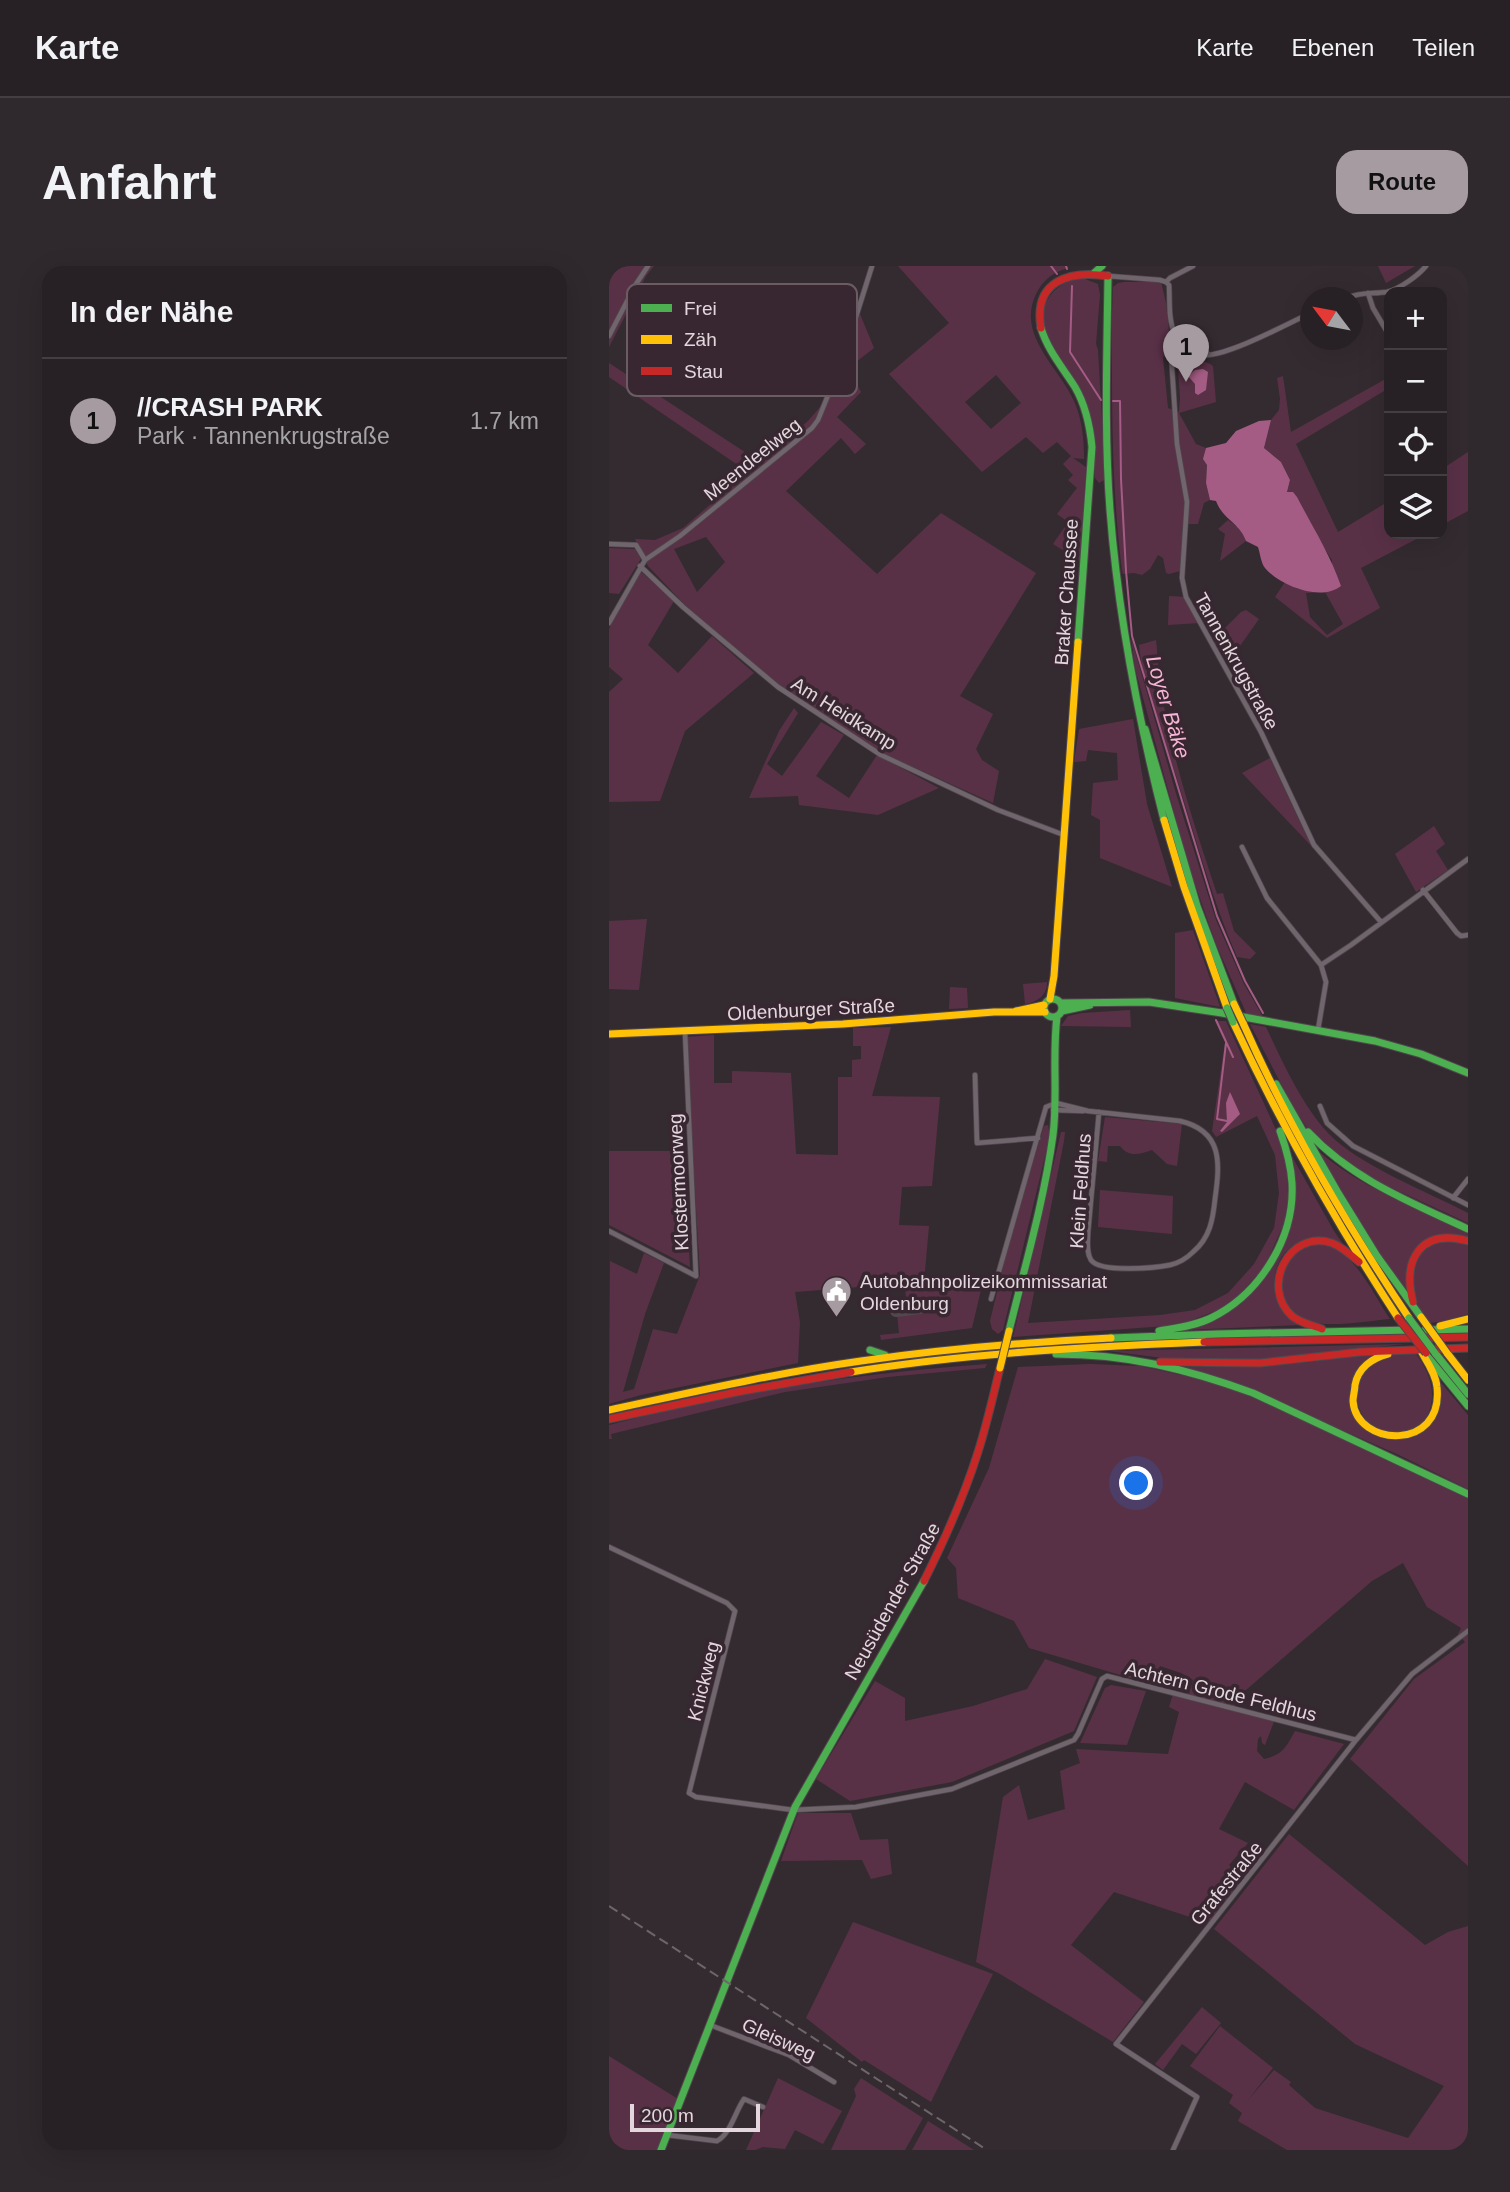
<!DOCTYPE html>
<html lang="de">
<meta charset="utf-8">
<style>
:root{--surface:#272024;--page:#2f282c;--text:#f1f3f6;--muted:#a4a3a6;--line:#433e41;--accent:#a69ba0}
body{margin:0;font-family:Helvetica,sans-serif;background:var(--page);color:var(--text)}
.controls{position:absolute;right:21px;top:21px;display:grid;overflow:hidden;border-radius:14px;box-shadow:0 7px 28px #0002}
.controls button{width:63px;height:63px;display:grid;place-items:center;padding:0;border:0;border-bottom:2px solid var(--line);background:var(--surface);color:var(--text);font:35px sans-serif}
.compass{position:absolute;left:691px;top:21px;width:63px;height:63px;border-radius:50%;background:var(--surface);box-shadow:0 7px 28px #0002;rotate:302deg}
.scale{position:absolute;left:21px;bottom:18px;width:130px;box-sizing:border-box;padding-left:7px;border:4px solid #e3d7dd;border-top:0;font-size:19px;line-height:24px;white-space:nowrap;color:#e3d7dd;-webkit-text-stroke:5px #382730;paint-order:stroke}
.you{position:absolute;left:528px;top:1218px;width:24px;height:24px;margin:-18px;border:5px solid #fff;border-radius:50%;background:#1a73e8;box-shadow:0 0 0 10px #1a73e833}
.badge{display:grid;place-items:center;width:46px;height:46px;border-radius:50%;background:var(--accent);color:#111;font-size:23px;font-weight:700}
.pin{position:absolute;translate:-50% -58px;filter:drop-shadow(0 2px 4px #0008)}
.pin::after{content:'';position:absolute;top:37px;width:24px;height:21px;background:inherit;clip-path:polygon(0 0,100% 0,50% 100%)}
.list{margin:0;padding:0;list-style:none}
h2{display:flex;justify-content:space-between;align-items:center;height:91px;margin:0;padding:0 28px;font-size:30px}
h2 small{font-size:23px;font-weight:400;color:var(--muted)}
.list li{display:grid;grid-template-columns:46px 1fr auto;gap:21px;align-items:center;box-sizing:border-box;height:126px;padding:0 28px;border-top:2px solid var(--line)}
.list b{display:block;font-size:26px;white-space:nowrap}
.list p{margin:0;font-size:23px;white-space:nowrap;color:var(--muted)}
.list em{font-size:23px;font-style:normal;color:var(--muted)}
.icon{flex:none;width:38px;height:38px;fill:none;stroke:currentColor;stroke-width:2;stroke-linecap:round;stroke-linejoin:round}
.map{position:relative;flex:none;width:859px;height:1884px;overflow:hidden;border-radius:21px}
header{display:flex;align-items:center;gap:42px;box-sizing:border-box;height:98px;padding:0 35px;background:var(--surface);border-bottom:2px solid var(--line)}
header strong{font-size:33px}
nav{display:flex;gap:38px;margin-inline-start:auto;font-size:24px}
.intro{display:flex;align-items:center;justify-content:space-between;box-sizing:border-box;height:168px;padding:0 42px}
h1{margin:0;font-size:49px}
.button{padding:18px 32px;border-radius:21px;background:var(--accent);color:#111;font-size:24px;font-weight:700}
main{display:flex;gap:42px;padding:0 42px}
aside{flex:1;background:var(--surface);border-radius:21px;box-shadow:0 7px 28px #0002}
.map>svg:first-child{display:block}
</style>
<header>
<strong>Karte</strong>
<nav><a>Karte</a><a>Ebenen</a><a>Teilen</a></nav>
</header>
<div class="intro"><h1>Anfahrt</h1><a class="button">Route</a></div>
<main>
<aside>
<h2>In der Nähe<small></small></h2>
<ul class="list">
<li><span class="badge">1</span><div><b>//CRASH PARK</b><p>Park · Tannenkrugstraße</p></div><em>1.7 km</em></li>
</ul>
</aside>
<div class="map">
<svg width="859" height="1884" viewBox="0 0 859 1884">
<rect width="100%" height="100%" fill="#342b30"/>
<path fill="#593147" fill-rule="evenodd" d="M0,0H45L37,10L0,81Z
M289,0H458L459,2C444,6 434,14 427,28C407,69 450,101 465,135C473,153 475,173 475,193L464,192L477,201L471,295L444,278L459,256L448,248L468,222L459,214L464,209L454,198L462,190L448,176L434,187L417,171L373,206L280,108L340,57ZM387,109L412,137L382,163L356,136Z
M769,0H806L777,17Z
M466,13H476L489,18L491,29L487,78L489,84L496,208L495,214L490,217L486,212C485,185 485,159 475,132C467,110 449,94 438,73C425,47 440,20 466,13Z
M515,16H552L557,37L561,74L554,92L559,142L570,146L571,132L568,87L566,84L567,82L572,84V88C582,95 596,93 604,100L607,136L570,147L587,178L597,182L595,193L598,199L597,217L601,234L595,237L589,258H575L571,305L560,308L557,307L554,292L549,289L541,303L533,309L525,307L514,308L513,304C502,218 503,133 503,46L504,21L509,17Z
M217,44H222L244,59L251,48L265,82L238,103L252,126L228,151L257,178L246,188L232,172L177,225L268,308L332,247L427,307L351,430L384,448L367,483L373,494L390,505L384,537L273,487L172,420L77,340L39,300L26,273L46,274L74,262L139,206L0,111V97L151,196L199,155L212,140L222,119L193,84L213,47ZM97,271L116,296L88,326L65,283Z
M674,110L682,166L780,111V122L687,178L729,266L780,235V268H817L752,302L771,342L718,372L666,331L676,316L689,323L719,325L723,294L678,226L681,214L672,196L655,182L662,154L670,144L671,133L668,112ZM716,326L734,358L718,369L701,351L697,327Z
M859,186V245L833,259V203Z
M619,254L634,265L637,275L611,295L616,268L609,263Z
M0,282L26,283L32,293L10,328L0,327Z
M30,304L65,335L39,379L69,407L103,370L145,407L76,465L51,535L0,536V426L14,413L0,401V363Z
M560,330L577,331L591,357L559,359Z
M637,344L650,353L619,397L606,377V372L632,346Z
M522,371L568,531L607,654L635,718L654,751L638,749L607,678L580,601L526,402Z
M547,374C549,391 549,407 552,423C563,493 586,561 608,628L614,627L625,665L647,687L641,693L628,691C603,633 587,573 568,513C555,472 534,422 530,379Z
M185,442L189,447L158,498L173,510L212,456L235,469L207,510L240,532L268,489L330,522L269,549L190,539L189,530L140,532L170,465Z
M524,453L538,538L563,621L491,592V554L482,549L484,517L509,514L508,487L479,484L477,495L465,496L470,463Z
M661,492L698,571L709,587L633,507Z
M825,560L836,578L827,585L839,604L807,626L786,588Z
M38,653L30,724L0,723V655Z
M584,664L608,732L611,741L566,732V667Z
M438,716C438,730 428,736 416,738L414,718Z
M341,721L358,722L359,742L340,743Z
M521,744L522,761L452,760L459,750L473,747Z
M606,755H617L668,866L678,904L679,933L675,957L656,1000L632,1027L611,1043L571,1059L404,1071L452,866H456L455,875L419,1057L551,1049L586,1044L619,1027L645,998L665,962L670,927L666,889L648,850L607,871L603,865L616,776Z
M641,758L657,761C673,795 693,839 719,867C749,899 819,926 859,947V957L755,909L737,898L700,865L683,839Z
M282,761L263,830L331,831L323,920L293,921L290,959L320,960L315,1016L186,1026L191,1056L189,1097L32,1129L0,1138L1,995L28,1008L35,987L55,997L36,1048L14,1126L25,1123L44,1063L68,1068L91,1009L77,771L105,769V817H123V805L182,807L187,888L229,889V811H243V794L252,793V780H244V762Z
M496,851L573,858L568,900L558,898L543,884C531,888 520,892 511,880H499L498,896L489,895Z
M439,859L441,870L394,1064L389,1068L383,1063L381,1055L403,964L435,860Z
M707,883C750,921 807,942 859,966V972L836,969C807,989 791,991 799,1030L775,995Z
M0,885H74L81,1001L0,959Z
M681,887L725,965L736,981C724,979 705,973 693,976C667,982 658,1020 671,1040C676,1048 685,1053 691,1059L575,1064L638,1029L682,955L686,934L685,914Z
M491,924L564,930L563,968L489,961Z
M833,975H845L859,979V1048L838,1055L820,1057C814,1047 807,1038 804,1027C797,1003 809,981 833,975Z
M705,978C712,979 721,979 727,983C751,997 766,1031 781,1053C761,1055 717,1062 700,1055C657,1040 665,989 705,978Z
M375,1011L363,1062L272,1074L271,1069L290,1067L288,1047L311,1043L316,1046L321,1043V1039L317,1036L311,1040L287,1043L286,1033L297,1031L296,1024L314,1019Z
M796,1078L637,1095H578L499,1085Z
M773,1085C718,1111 741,1185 800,1171C808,1170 818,1164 822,1157C827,1148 828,1124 829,1113L859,1149V1223L790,1189L628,1118L570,1101H632L702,1096Z
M805,1085C819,1104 828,1123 820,1146C817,1154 810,1161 802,1164C756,1185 725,1117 769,1094C780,1088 793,1087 805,1085Z
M378,1098L376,1102L279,1111L176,1126L2,1168L3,1173H0V1159C123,1126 251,1107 378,1098Z
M481,1098L531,1100L594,1114L638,1128L859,1231V1600L741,1493L805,1413L856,1376L849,1368L852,1362L818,1341L794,1297L763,1315L637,1424L625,1439L633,1445L666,1453L656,1479L653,1477L652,1470L649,1473L648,1485L655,1493C674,1489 677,1481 686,1465L735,1478L685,1544L636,1516L610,1563L639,1577L620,1599L633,1615L599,1657L505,1626L462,1679L535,1736L504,1776L391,1708L367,1696L394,1531L410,1519L419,1554L456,1543L451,1505L471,1497L467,1483L559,1488L570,1446L560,1441L565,1425L580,1428L584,1414L572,1407L551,1400L545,1419L420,1382L405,1355L349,1332L347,1302L338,1292L380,1202L409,1101Z
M436,1393L488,1411L465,1465L343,1516L241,1535L207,1513L266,1415L296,1432V1455L364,1440L418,1423Z
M502,1419L537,1425L518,1479L471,1477L496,1422Z
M189,1547H242L251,1574L279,1573L283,1608L262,1613L253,1594L172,1595Z
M680,1568L816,1679L839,1666L859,1660V1884H678L629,1855L633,1847L620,1837L624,1829L581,1800L611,1760L664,1802L639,1834L665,1804L682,1816L680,1819L706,1842L799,1872L835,1820L746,1778L605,1663Z
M244,1656L384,1708L322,1836L255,1794L253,1796L197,1752Z
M593,1741L612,1757L587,1788L573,1778L554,1804L546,1798Z
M0,1790L69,1833L48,1884H0Z
M169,1812L233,1845L214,1878L186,1864L176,1883L154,1881L146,1884H137Z
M252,1812L314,1852L296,1884H222L247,1830L245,1823Z
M319,1855L365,1884H303Z"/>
<path fill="#a45c84" d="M594,103L599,106L597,124L589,129L586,127V118L579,110L586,104Z
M662,154L655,182L672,196L681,214L678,226H684L688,231C703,260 721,288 732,320C712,336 671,320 656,302C652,297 651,287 649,281L637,275C631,257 614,254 607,235L601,234L597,217L598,199L594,193L597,182L617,177L627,165L650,155Z
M621,826L631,848L613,866L611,865L618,856L617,837Z"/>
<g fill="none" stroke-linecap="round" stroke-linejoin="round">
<path stroke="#a45c84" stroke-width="2" d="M442,0L448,8
M457,0L458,3
M463,20L461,86L492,134
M504,135H511L512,213L517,305L523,370L608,650L636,715L654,747
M607,754L624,791
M617,777L608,853L618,855"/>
<path stroke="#51484d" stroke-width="12" d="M287,1045L311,1042"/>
<defs>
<path id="street" d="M499,10L551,14L557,16
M557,16L560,19C561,35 559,54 566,68C570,78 579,87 589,89C613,94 677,58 702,47
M557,16L561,12L584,0
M759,27L764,42L780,69
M738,32C751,26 764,28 778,26C790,23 809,10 817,0
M0,70L27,18L39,0
M568,73L563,80L562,87L568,178L578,236L573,312L577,331L652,466L705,579L772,656
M569,73L599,88
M0,278L27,279L36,294
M31,300L74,341L169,421L272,489L389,544L455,569
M0,357L36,294L71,270L203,162L209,154L233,95L263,0
M633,581L658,632L712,699
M814,624L848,667L852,670L859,669
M709,764L717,716L712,699L742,679L859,593
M366,809L368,877L429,872
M711,840L718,857L744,880L859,939
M437,841L447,837L479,845L571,855C614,865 611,897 606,933C604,953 601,972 584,986C578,992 570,997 561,999C546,1002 491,1007 482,994C477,986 479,976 479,967L490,846
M444,844L474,845
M844,932L859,913
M0,965L87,1010L76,766
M382,1033L437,841
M0,1281L118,1337L126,1345L80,1527L87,1531L184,1544L247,1541L343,1523L465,1474L469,1468L493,1413L498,1410L747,1474
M101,1759L180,1789L225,1816
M58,1869L108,1875C122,1867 126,1846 135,1833L154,1841
M564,1884L588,1831L507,1778L747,1474L803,1408L859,1365"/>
<path id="fast" d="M484,8L493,0
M499,10C498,88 495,167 501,244C509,349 529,452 555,554
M432,62C439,85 454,102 466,121C477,140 481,160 483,181L469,376
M536,463L588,640L625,738
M435 742a9 9 0 1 1 18 0a9 9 0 1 1-18 0Z
M453,737L540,736L613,747L766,775L812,788L859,807
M453,745L481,739
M667,818L728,925L768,990L812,1051
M699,866C743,913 801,936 859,963
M816,1064L859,1063
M400,1065C416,1000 435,935 444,869C449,830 443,790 448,750
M550,1065C567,1062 586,1060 602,1052C651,1028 686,972 683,917C682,899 677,882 671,865
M502,1072L608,1068L803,1064
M261,1084L276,1089
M826,1087L859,1128
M447,1088C518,1088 578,1103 644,1127L859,1228
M818,1090L859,1140
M52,1884L186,1541L315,1315"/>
<path id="slow" d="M555,554L575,621L618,742
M441,733L445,710L469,376
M407,745L435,739
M624,756C672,859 727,957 789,1052
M634,757C680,861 737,958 800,1052
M0,768L234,758L385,746H436
M831,1060L859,1053
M838,1087L859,1114
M779,1088C763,1092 749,1102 746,1119C746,1124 744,1130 744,1135C747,1181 835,1186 828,1121C827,1109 819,1097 813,1087
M242,1106C359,1087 477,1081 595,1076
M0,1144C84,1126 167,1107 252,1095C335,1083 419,1076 502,1072"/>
<path id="jam" d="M432,62C424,15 460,4 499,10
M804,1036C793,993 812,962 859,975
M713,1063C703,1059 691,1057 683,1050C651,1021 680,963 723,977C733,981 742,989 750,996
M595,1076L859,1071
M551,1096L651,1097L751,1086L859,1082
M0,1153L128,1126L242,1106
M315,1315C336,1273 355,1231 369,1186C378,1158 384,1130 391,1102"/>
</defs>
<use href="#street" stroke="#4f474c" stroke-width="6"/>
<use href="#fast" stroke="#4f474c" stroke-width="9"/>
<use href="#slow" stroke="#4f474c" stroke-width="9"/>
<use href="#jam" stroke="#4f474c" stroke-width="9"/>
<use href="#street" stroke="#70656c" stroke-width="4.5"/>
<use href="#fast" stroke="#4caf50" stroke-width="7"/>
<use href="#slow" stroke="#ffc107" stroke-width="7"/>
<use href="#jam" stroke="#c62828" stroke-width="7"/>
<path stroke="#6e656a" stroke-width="2" stroke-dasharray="10 5" stroke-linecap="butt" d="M0,1640L378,1884"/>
<defs>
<path id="fast-bridge" d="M618,742L624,756
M800,1052L826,1087"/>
<path id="slow-bridge" d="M625,738L634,757
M812,1051L838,1087
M391,1102L400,1065"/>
<path id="jam-bridge" d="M789,1052L817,1087"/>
</defs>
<use href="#fast-bridge" stroke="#4f474c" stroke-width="9" stroke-linecap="butt"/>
<use href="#slow-bridge" stroke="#4f474c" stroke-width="9" stroke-linecap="butt"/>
<use href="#jam-bridge" stroke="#4f474c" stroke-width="9" stroke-linecap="butt"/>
<use href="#fast-bridge" stroke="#4caf50" stroke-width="7"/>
<use href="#slow-bridge" stroke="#ffc107" stroke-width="7"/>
<use href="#jam-bridge" stroke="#c62828" stroke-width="7"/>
</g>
<defs>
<symbol id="civic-pin" viewBox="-11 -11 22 30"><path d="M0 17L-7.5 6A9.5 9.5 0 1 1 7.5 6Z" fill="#a69ba0" stroke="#382730"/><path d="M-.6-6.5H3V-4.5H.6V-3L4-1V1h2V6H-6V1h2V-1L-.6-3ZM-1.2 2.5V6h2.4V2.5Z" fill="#fff"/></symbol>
</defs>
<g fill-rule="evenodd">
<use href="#civic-pin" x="210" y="1008" width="35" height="47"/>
</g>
<g text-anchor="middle" stroke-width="7" stroke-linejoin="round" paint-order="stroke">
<g font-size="19" fill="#e3d7dd" stroke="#382730">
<text transform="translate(143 193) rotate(-39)" y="7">Meendeelweg</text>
<text transform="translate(457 326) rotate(-86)" y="7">Braker Chaussee</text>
<text transform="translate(628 395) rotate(61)" y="7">Tannenkrugstraße</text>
<text transform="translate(235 447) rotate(32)" y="7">Am Heidkamp</text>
<text transform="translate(202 743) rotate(-3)" y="7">Oldenburger Straße</text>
<text transform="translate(69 916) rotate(-93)" y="7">Klostermoorweg</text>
<text transform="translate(471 925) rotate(-86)" y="7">Klein Feldhus</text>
<text transform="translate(283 1335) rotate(-61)" y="7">Neusüdender Straße</text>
<text transform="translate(94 1415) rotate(-76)" y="7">Knickweg</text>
<text transform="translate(612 1425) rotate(14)" y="7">Achtern Grode Feldhus</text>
<text transform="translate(617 1617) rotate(-51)" y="7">Grafestraße</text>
<text transform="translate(170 1773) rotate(24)" y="7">Gleisweg</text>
</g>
<g font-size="19" fill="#e3d7dd" stroke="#382730" text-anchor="start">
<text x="251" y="1022">Autobahnpolizeikommissariat<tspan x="251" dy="22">Oldenburg</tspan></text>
</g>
<g font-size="21" font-style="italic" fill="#f6b5d6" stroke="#382730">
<text transform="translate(559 441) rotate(73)" y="7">Loyer Bäke</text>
</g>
</g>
<rect x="18" y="18" width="230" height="112" rx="10" fill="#382730" stroke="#6b5c64" stroke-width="2"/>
<rect x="32" y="38" width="31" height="8" fill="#4caf50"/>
<rect x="32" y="69" width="31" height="9" fill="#ffc107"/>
<rect x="32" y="101" width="31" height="8" fill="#c62828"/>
<g font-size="19" fill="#e3d7dd">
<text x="75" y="49">Frei</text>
<text x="75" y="80">Zäh</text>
<text x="75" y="112">Stau</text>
</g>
</svg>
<div class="controls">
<button>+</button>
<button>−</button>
<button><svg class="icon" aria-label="locate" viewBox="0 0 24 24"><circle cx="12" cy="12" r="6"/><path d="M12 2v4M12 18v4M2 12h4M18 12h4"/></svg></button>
<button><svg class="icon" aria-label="layers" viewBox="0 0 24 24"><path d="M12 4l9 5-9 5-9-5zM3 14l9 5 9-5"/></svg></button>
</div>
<svg class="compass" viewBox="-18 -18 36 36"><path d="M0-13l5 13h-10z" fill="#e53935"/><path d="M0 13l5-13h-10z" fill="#a4a3a6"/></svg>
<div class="scale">200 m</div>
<div class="you"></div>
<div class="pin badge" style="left:577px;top:116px">1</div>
</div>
</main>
